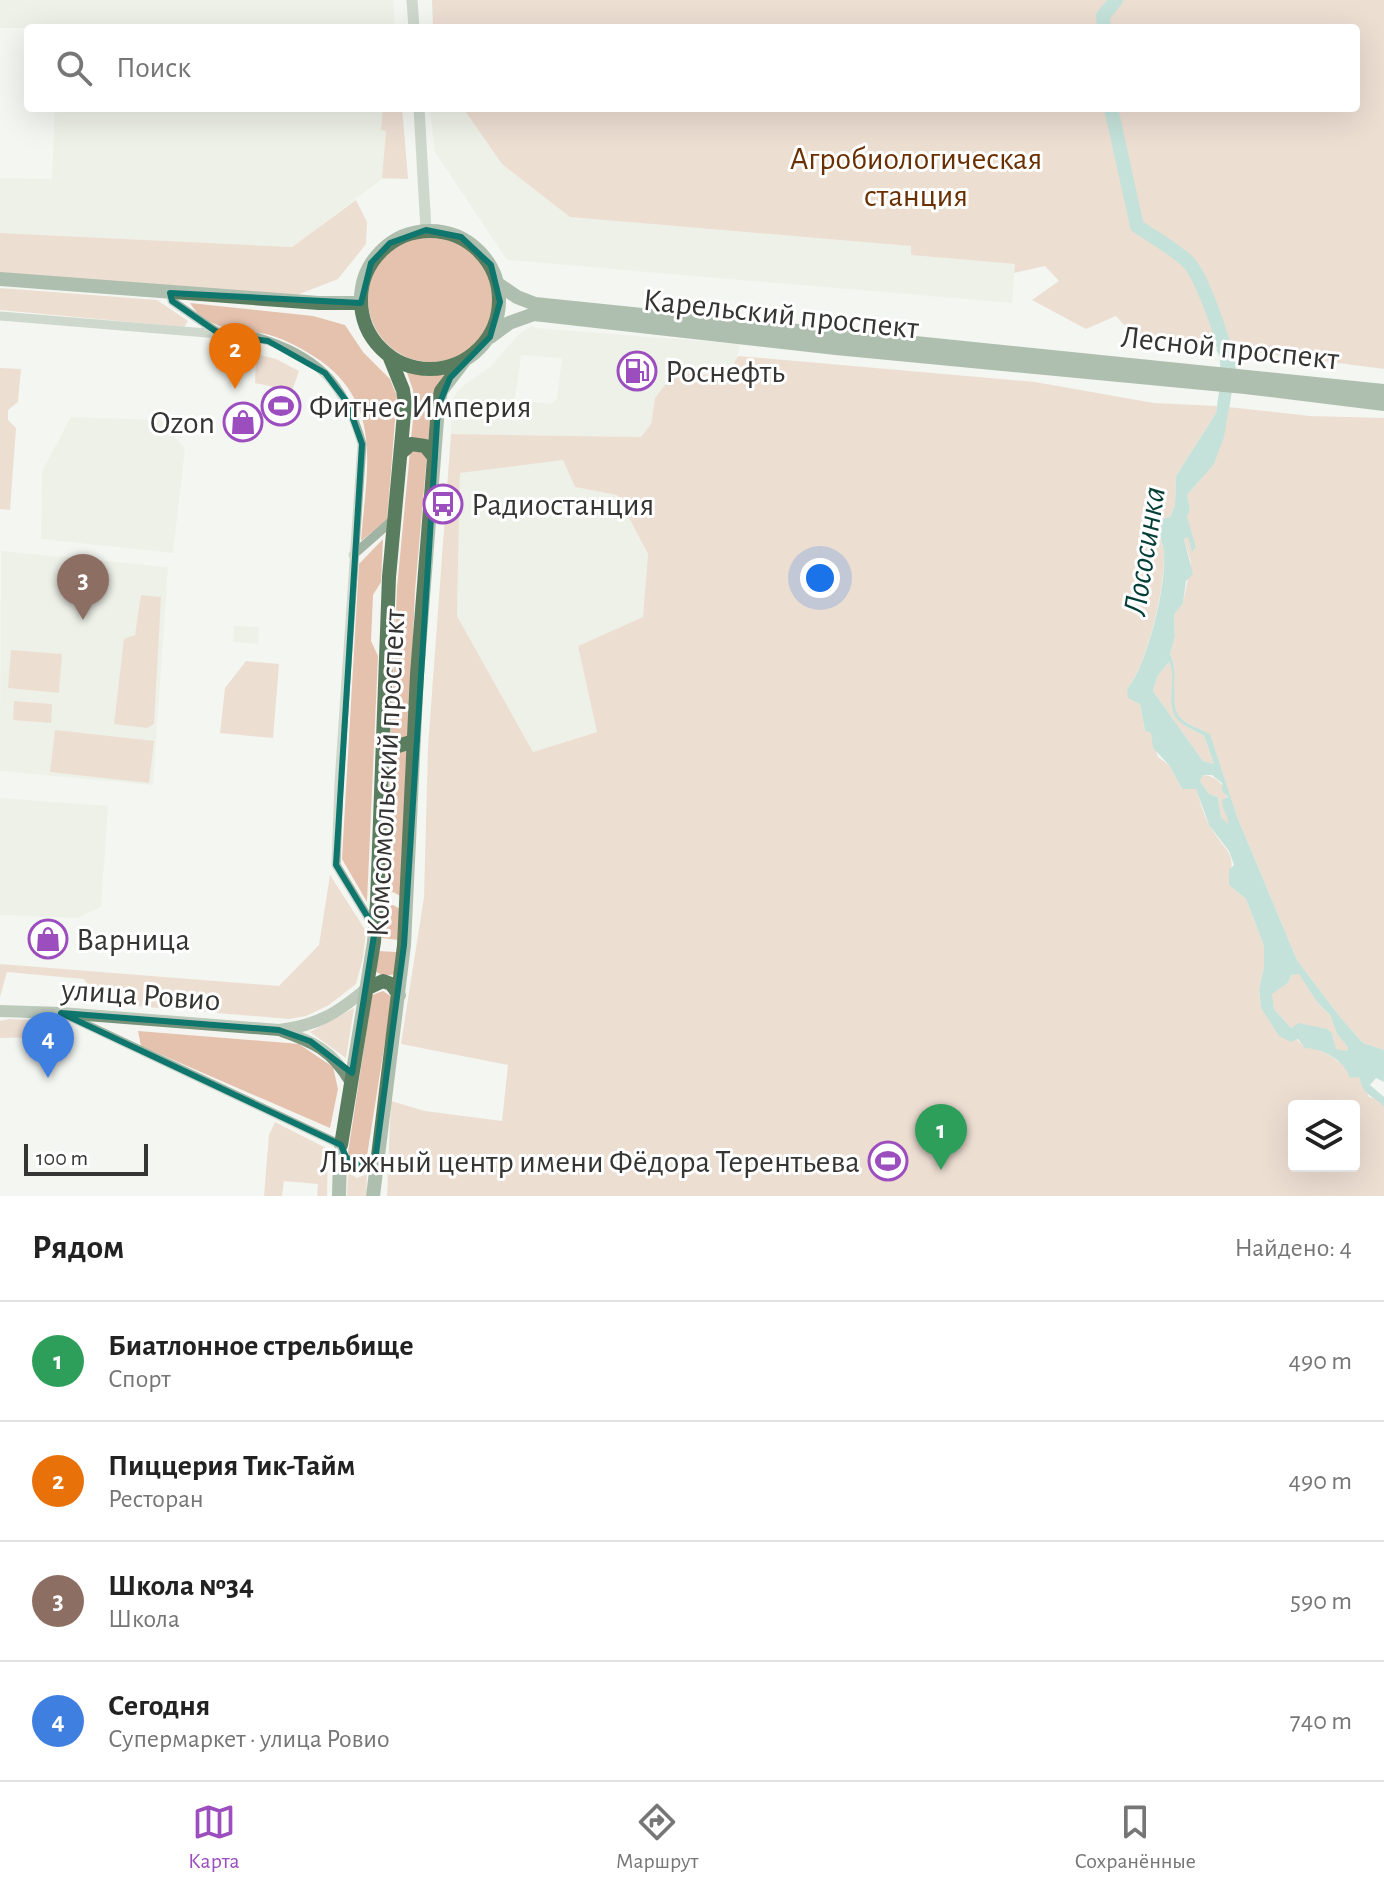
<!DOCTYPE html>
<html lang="ru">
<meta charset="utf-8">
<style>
:root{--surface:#fff;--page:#f6f6f6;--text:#222;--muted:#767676;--line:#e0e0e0;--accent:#9c4dbe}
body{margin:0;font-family:"Alegreya Sans",sans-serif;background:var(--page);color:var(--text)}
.controls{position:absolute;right:24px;bottom:24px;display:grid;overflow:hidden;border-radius:8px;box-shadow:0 8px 32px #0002}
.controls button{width:72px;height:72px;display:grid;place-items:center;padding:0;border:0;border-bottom:2px solid var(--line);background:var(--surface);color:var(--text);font:40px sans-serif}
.scale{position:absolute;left:24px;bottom:20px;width:124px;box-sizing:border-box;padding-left:8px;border:4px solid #353634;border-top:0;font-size:22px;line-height:28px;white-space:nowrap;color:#353634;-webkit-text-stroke:6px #fff;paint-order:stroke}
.you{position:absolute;left:820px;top:578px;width:28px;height:28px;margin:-20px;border:6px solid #fff;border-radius:50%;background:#1a73e8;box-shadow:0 0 0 12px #1a73e833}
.badge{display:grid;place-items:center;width:52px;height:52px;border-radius:50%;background:var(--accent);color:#fff;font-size:26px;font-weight:700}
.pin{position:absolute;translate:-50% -66px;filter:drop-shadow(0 2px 4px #0008)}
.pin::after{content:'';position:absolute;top:42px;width:28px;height:24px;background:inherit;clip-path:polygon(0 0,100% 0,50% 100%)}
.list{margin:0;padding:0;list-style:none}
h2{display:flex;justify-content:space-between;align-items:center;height:104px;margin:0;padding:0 32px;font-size:34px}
h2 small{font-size:26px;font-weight:400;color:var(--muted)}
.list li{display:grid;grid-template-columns:52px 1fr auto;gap:24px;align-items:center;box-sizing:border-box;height:120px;padding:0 32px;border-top:2px solid var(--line)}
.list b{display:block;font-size:30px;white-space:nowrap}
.list p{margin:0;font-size:26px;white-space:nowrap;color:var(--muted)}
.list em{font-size:26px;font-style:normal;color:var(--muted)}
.icon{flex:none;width:44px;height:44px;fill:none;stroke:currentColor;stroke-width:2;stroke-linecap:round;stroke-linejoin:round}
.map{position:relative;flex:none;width:1384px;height:1196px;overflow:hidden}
.search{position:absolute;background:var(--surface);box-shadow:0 8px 32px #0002;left:24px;right:24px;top:24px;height:88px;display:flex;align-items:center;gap:20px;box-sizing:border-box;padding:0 28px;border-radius:8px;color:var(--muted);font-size:30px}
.sheet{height:584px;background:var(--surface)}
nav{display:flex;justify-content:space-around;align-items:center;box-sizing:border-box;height:112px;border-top:2px solid var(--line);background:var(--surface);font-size:22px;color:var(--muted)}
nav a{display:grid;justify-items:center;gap:4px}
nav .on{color:var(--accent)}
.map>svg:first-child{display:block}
</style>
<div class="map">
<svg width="1384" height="1196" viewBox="0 0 1384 1196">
<rect width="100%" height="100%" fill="#f4f5f1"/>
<path fill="#e7eade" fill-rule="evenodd" d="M0,0H393L395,28H0Z
M55,108H402L408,179H382L292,247L0,233V178L52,179Z
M430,108H463L502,164L911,246V255L1015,264L1012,303L507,260L435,152Z
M533,325L535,328L740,344L737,358L726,377L655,398L651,424L641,437L451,434V403L459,389L490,367L519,334ZM521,355L562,358L557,399L550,404L515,400Z
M71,417L160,420L185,449L173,553L41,539L42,471Z
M564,460L575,487L617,495L648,554L643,617L578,646L597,732L533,752L457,616L460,472Z
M1,551L168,567L153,785L0,771Z
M234,626L259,627L258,644L233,642Z
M0,798L108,806L101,907L77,918L0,915Z"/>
<path fill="#e5c2ae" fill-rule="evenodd" d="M432,0H1384V369L1135,337L1116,316L1086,329L1032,300L1059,281L1045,266L1014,273L1015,264L911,255V246L570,217L502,164L463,108H1356V28H433Z
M383,108H402L408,179L382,178L386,131L381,130Z
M356,200L367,222L366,244L338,279L297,295L0,273V233L292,247Z
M368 299a63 63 0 1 1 126 0a63 63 0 1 1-126 0Z
M0,288L157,300L188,321L184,327L0,310Z
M190,303L313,316L345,325L363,352L390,379L397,396L387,520L361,541C366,473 384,407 321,361C303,349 281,336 260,333C234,329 205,329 190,303Z
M256,354L276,359L299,371L292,391L255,383Z
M738,356L1035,382L1154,403L1217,406L1216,413L1176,476L1175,505L1170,517L1162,520C1156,537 1164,540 1164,556C1165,586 1147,667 1127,689L1140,704L1145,731L1151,733L1158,757L1169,765L1182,789L1196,788C1200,800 1203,815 1210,826C1226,854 1237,849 1229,885L1246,899L1264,946V967L1259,989L1261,1008L1305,1047L1317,1049L1331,1056L1359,1077L1369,1097L1377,1099L1384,1107V1196H387L391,1101L425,1111L502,1121L508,1065L401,1044L424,897L428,747L451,434L641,437L651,424L655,398L675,372L726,377ZM563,460L575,487L617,495L648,554L643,617L578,646L597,732L533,752L457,616L460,473ZM1294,1106H1354V1166H1294Z
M0,368L21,369L18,402L8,410V420L16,428L10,510L0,509Z
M406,370L425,376L446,374L431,409L415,591L402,897L393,892L384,893L397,588L414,409L413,390Z
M1228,407L1310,416L1384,418V1050L1363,1043L1340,1017L1297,960L1238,819L1210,735C1201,729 1189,725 1181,718C1166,705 1181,675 1170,654L1175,637L1174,615L1183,603L1191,563L1184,539L1188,536L1196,547L1186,517L1190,509L1187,495C1217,461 1222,453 1228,407Z
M383,539L381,582L373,595L371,641L378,656L367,902L342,859L359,564Z
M141,595L161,597L154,724L147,728L114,724L124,639L135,635Z
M11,650L62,654L59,693L8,688Z
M246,661L279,664L273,738L220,733L225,688Z
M1169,662C1179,679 1164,703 1177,718C1183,726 1196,731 1204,736L1214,764L1203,761L1153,691L1158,675Z
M14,701L52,704L51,723L13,720Z
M55,730L154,741L149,783L50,772Z
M1203,775C1229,777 1229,804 1228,825L1221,817L1218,797L1209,794L1200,781Z
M330,875L366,931L363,958L356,984L329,1005L306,1016L289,1019L99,1003L84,979L7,972L0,997V964L279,986L319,945Z
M393,905L400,909L398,940L382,938L384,906Z
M378,951L396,952L395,974L385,976L376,972Z
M1299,973L1317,1002L1330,1015L1337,1034L1349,1047L1347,1051L1336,1050L1332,1033L1291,1028L1274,1009L1271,994L1288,983L1291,975Z
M383,991L392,997L367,1156L360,1161L352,1160L348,1153L372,995Z
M354,1008L346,1058L310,1032Z
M9,1019L53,1021V1037L0,1038V1021Z
M138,1031L299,1044L333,1067L338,1089L330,1128L141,1046Z
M275,1122L328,1149L327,1196H317L318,1184L284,1181L282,1196H264L269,1135Z
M348,1172L357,1178L367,1174L366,1196H347Z"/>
<path fill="#8acbbe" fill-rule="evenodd" d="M1216,349L1232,351L1238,357L1224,437L1214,464L1187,495L1190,509L1187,517L1196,547L1192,552L1188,537L1184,539L1193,574L1186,581L1183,603L1174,615L1175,637L1170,654C1181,675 1167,705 1181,718C1188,725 1201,729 1210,734L1238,819L1297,960L1340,1017L1363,1043L1384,1050V1082L1376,1078L1370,1085L1384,1097V1107C1372,1093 1365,1099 1359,1077L1350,1078C1344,1060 1324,1049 1305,1048L1298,1039L1291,1042L1279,1036L1261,1008L1259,989L1264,967V946L1246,899L1229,885V870L1234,865L1229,851L1209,825L1196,789H1182L1169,765L1153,748L1151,733L1145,731L1140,704L1128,698L1127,689C1147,667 1166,586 1164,556C1164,540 1156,537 1162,519L1170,517L1175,505L1176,476L1216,413L1223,364ZM1169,662C1178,679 1164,703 1177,719C1183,726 1196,731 1204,736L1214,764L1203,761L1153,691L1158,675ZM1203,775H1212L1222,783V791L1228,797L1222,800C1221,810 1229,815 1228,824L1221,817L1218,797L1209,794L1200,781ZM1299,974L1317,1002L1330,1015L1337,1034L1348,1047L1347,1051L1336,1049L1332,1033L1327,1029L1299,1023L1291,1028L1274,1009L1272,994L1288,983L1291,975Z"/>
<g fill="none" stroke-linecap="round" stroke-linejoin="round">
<path stroke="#8acbbe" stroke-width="14" d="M1104,28L1103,16L1116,0
M1111,108L1137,226C1154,238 1174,248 1189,263C1201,275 1229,350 1227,368"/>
<path stroke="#a1b3a3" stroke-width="9" d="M170,293L172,301L218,333
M0,316L256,337C317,355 344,382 362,444L339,783L336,865L375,929
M353,555L394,519
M68,1016L341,1145"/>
<path stroke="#a1b3a3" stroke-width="11" d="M412,0L414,28
M419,108L426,230"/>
<path stroke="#79937b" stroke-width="12" d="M0,1011L61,1013L279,1030C318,1025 336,1014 366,989
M282,1031C314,1042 332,1051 350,1081"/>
<path stroke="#5b7d5f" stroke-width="14" d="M361 300a69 69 0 1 1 138 0a69 69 0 1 1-138 0Z
M0,279L319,303H361
M498,284L517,297L535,304L1384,391
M490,337L509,323L534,314L836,348L1245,387L1384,404
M402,452L411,444L425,446L433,456
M383,740L398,746L414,741
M366,989L383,981L391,984L399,995
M341,1145L374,942L377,902L389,577L405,403L403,390L390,358
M340,1156C352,1169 359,1171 375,1161
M339,1196L340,1156
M373,1196L404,945L417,674L438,407L441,391L464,361"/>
</g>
<path d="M0 0H1384V1196H0ZM426,230L461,237L491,265L500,302L490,337L450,378L438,407L404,945L375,1161L350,1167L341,1145L61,1013L279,1030L310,1041L352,1073L375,929L336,865L362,444L347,402L325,373L268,341L221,335L172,301L170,293L361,303L371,263L390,243Z" fill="#f4f5f1" fill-opacity=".55" fill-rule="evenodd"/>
<path fill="none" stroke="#0f766e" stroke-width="6" stroke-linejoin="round" d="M426,230L461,237L491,265L500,302L490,337L450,378L438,407L404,945L375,1161L350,1167L341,1145L61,1013L279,1030L310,1041L352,1073L375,929L336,865L362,444L347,402L325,373L268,341L221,335L172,301L170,293L361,303L371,263L390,243Z"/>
<defs>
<symbol id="fuel-ring" viewBox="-11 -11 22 22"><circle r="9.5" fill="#fff" stroke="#9c4dbe" stroke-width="1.5"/><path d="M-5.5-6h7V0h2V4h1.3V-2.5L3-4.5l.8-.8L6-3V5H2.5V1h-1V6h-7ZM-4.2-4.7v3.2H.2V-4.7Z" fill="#9c4dbe"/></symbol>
<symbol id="stadium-ring" viewBox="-11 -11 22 22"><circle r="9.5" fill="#fff" stroke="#9c4dbe" stroke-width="1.5"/><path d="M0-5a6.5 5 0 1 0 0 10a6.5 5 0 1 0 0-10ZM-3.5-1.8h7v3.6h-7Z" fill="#9c4dbe"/></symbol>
<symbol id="shop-ring" viewBox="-11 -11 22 22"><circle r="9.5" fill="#fff" stroke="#9c4dbe" stroke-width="1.5"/><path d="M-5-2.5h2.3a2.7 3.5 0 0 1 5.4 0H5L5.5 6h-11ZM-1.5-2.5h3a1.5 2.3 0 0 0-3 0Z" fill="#9c4dbe"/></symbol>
<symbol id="bus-ring" viewBox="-11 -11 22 22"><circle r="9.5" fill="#fff" stroke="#9c4dbe" stroke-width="1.5"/><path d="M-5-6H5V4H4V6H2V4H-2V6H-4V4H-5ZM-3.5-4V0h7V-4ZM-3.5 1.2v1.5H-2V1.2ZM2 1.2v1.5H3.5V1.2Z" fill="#9c4dbe"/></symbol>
</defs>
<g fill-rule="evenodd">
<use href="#fuel-ring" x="615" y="349" width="44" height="44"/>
<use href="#stadium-ring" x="259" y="384" width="44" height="44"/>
<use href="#shop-ring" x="221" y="400" width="44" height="44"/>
<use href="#bus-ring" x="421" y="482" width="44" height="44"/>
<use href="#shop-ring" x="26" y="917" width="44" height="44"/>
<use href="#stadium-ring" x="866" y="1139" width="44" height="44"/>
</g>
<g text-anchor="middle" stroke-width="6" stroke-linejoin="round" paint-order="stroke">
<g font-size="32" fill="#6b3001" stroke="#fff">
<text x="916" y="169">Агробиологическая<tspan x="916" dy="37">станция</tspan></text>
</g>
<g font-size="32" fill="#353634" stroke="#fff">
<text transform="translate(781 313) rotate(6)" y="11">Карельский проспект</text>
<text transform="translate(1230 347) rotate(6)" y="11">Лесной проспект</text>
<text transform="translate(385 773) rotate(-87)" y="11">Комсомольский проспект</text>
<text transform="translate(141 994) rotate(4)" y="11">улица Ровио</text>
</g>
<g font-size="32" fill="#353634" stroke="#fff" text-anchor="start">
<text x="665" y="382">Роснефть</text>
<text x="309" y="417">Фитнес Империя</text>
<text x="215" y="433" text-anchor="end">Ozon</text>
<text x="471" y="515">Радиостанция</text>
<text x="76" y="950">Варница</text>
<text x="860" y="1172" text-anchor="end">Лыжный центр имени Фёдора Терентьева</text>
</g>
<g font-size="34" font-style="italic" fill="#003e36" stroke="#fff">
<text transform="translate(1143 551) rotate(-81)" y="12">Лососинка</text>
</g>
</g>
</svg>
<div class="controls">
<button><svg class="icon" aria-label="layers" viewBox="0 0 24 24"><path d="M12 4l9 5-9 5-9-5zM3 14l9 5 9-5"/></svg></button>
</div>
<div class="scale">100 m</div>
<div class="you"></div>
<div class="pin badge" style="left:941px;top:1170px;background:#2e9e5b">1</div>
<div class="pin badge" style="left:235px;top:389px;background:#e8710a">2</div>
<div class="pin badge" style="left:83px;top:620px;background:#8d6e63">3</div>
<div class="pin badge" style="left:48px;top:1078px;background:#3f7fe0">4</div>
<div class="search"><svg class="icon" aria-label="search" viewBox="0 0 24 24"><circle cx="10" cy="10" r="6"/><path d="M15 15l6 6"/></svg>Поиск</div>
</div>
<section class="sheet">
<h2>Рядом<small>Найдено: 4</small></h2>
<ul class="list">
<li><span class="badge" style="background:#2e9e5b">1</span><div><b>Биатлонное стрельбище</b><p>Спорт</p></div><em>490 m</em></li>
<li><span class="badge" style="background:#e8710a">2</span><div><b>Пиццерия Тик-Тайм</b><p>Ресторан</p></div><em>490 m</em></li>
<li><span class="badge" style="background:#8d6e63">3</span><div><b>Школа №34</b><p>Школа</p></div><em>590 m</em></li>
<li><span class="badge" style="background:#3f7fe0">4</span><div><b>Сегодня</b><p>Супермаркет · улица Ровио</p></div><em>740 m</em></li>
</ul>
</section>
<nav>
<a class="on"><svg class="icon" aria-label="map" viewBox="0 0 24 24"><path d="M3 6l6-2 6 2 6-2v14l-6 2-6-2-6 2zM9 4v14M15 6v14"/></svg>Карта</a>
<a><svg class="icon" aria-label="directions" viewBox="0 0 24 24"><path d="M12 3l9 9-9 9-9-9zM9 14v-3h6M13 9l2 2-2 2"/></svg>Маршрут</a>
<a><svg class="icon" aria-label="saved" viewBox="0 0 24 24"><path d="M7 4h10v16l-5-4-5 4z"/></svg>Сохранённые</a>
</nav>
